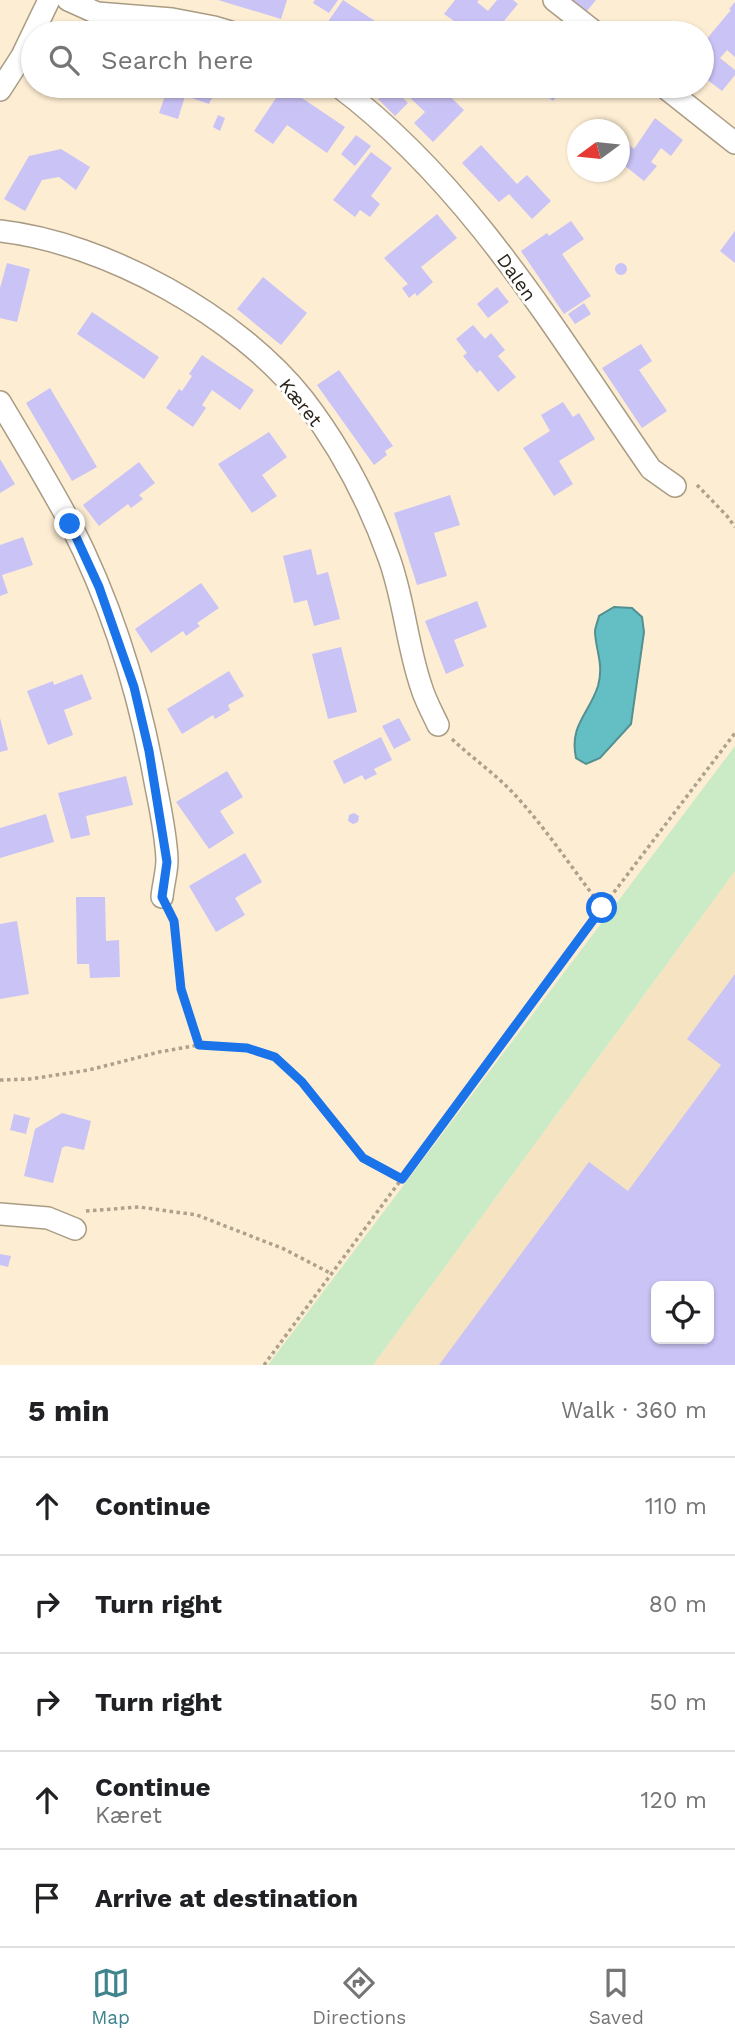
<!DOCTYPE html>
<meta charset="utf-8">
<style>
:root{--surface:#fff;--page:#f6f6f6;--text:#202124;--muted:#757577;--line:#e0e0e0;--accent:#3d848d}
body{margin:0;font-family:"Work Sans",sans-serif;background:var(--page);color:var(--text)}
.controls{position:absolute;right:21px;bottom:21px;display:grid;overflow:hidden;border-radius:10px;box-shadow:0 2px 5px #0004}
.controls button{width:63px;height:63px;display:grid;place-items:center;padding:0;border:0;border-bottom:2px solid var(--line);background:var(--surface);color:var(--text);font:35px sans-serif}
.compass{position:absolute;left:567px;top:119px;width:63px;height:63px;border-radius:50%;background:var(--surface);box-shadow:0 2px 5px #0004;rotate:255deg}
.stop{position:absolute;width:21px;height:21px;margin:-16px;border:5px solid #1a73e8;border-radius:50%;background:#fff}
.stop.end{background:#1a73e8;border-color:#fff;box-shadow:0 2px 7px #0008}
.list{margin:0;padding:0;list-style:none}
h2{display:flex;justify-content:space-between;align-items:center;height:91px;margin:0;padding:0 28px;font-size:30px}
h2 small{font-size:23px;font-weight:400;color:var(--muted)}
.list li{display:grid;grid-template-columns:46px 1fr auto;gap:21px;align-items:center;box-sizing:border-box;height:98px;padding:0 28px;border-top:2px solid var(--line)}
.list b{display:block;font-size:26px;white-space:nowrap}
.list p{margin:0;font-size:23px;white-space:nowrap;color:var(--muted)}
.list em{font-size:23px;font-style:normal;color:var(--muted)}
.icon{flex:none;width:38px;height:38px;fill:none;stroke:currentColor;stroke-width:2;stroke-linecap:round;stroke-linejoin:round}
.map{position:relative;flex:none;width:735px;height:1365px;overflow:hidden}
.search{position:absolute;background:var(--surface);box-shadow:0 2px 5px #0004;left:21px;right:21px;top:21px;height:77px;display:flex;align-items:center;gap:18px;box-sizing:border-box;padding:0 24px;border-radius:38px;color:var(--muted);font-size:26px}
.sheet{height:581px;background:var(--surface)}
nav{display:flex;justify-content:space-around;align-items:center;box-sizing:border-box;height:98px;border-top:2px solid var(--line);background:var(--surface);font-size:19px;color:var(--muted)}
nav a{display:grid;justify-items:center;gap:4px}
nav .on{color:var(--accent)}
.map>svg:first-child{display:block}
</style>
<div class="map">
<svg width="735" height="1365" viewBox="0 0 735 1365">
<rect width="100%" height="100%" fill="#fdedd3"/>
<path fill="#f6e3c2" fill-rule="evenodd" d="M735,871V1365H373L634,1009ZM656,1286H709V1339H656Z"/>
<path fill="#caebc6" d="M735,746V871L373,1365H268Z"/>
<path fill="#64bfc5" stroke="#529091" stroke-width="2" d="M614,607L632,608L642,617L644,632L631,724L600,758L586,764L576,758C569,725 589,714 598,686C604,664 596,652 595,632C595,627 598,621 599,616Z"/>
<path fill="#cac3f6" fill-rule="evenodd" d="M218,0H287L281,19Z
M315,0H338L329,13L313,3Z
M343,0L381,25L376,33H363L354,27L351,33H320Z
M455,0H479L477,2L488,11L497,0H513L518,4L494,33H480L475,29L472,33L444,14Z
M573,0H596L587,11Z
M735,2V57L727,50L720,58L735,70V75L722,91L705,78L702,82V45L704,46L709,36L731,10L729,9Z
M186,86H218L209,104L183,95Z
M284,86L345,127L327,153L287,125L273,144L254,131Z
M391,86L408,103L395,116L378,99Z
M406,86H439L464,110L433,142L414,123L425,112L402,90Z
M534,86H565L553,101Z
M167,90L185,96L178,119L159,113Z
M218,115L225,118L220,131L213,127Z
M655,118L683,140L671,156L661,148L651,162L657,166L644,181L620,162V137L634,149Z
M356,135L371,146L355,166L341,154Z
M481,145L517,184L527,175L551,201L532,219L509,194L499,202L462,163Z
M61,149L90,167L76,190L59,177L42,180L25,211L4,199L29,156Z
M371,152L392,168L371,196L380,204L370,217L360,210L355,217L333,200Z
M437,214L457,238L421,267L433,282L417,296L415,293L409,298L402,288L408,284L384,258Z
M571,221L584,239L562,254L591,296L564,314L521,251L547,233L549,236Z
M735,231V263L720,251Z
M7,263L30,269L17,322L0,318V288Z
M615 269a6 6 0 1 1 12 0a6 6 0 1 1-12 0Z
M263,277L307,313L281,345L237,309Z
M497,287L509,302L488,318L477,304Z
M584,303L591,314L575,324L568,314Z
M92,312L159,357L144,379L77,334Z
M473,325L485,339L491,333L505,350L498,356L516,377L498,392L480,370L477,373L463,356L467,353L456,339Z
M641,344L652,361L639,370L667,411L642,428L602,368Z
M202,355L254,390L240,410L212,390L202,405L206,408L193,427L166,408L179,389L182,391L192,376L189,374Z
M339,370L393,446L385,451L387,455L374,465L317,385Z
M50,388L97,467L72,481L26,403Z
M563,402L573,417L579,413L595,439L559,461L573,484L554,496L523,448L550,431L541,415Z
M269,432L287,457L262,475L277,496L252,513L218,464Z
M0,459L15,484L0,493Z
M139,462L155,483L139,495L143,499L131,508L128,504L99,526L83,505Z
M450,495L460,525L434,533L447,576L417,585L394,513Z
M23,537L33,565L2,575L8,593L0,596V545Z
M311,549L317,575L328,572L340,619L314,626L307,600L294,603L283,556Z
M201,583L219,608L197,623L200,626L186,636L183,631L151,653L135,629Z
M477,601L487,627L454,640L464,666L446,674L425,621Z
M341,647L357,712L328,719L312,654Z
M229,671L244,696L228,705L230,710L215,719L213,715L182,734L167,709Z
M82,674L92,699L64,710L73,735L48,745L27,691L53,681L54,685Z
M0,718L8,750L0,752Z
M399,718L411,740L394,749L382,726Z
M381,737L392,760L374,769L377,774L365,780L362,775L344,784L333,761Z
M227,771L243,797L220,811L234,833L209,849L176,802Z
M126,776L133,805L86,816L90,835L71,839L58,793Z
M354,813L359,816L358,822L353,824L348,821L349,815Z
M46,814L54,842L0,858V828Z
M245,853L262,882L235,898L245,915L216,932L189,886Z
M76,897H105L106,941L119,940L120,977L90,978L89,964H77Z
M17,921L29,994L0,999V924Z
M735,974V1365H439L589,1162L628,1191L721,1065L687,1039ZM656,1286H709V1339H656Z
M62,1113L91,1121L84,1150L66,1146L62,1148L53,1183L24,1176L35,1129Z
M14,1114L30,1118L26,1134L10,1130Z
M0,1254L11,1256L8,1267L0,1265Z"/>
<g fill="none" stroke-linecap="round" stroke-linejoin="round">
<defs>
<path id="minor" d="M68,0L97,13L172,19L214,27L234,33
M554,0L596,33
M338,86C471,186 557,334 651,469L675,486
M663,86L735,143
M0,90L22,56L49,0
M0,231C106,243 238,316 304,400C340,447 369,502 389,558C404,599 407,645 421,686C425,700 432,712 438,725
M0,402C24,442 48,482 70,523C110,601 138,689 154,776C159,803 166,832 167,860C167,872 163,885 162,897
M0,1214L48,1218L75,1229"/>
</defs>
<use href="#minor" stroke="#aa9c84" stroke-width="24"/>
<path stroke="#ada18d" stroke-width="3.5" stroke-dasharray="3.5 3.5" stroke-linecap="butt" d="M697,485L727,516L735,527
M452,739C473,759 497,775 516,796C548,831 573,870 602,907
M171,915L174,921L181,989L199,1045
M0,1080L30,1079L89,1070L159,1052L199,1045L247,1048L275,1057L301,1081L363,1158L402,1179
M86,1211L139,1207L197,1215L284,1249L332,1274
M264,1365L602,908L735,733"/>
<use href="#minor" stroke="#fff" stroke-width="21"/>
</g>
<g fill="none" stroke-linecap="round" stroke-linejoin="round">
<path stroke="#1a73e8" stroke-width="9" d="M70,524L99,587L134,687L149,751L167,862L162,897L174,921L181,989L199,1045L247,1048L275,1057L302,1082L363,1158L402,1179L602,908"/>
</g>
<g text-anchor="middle" stroke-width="6" stroke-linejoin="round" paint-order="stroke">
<g font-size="19" fill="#292319" stroke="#fff">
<text transform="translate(517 277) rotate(55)" y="7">Dalen</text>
<text transform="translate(301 402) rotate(51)" y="7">Kæret</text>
</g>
</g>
</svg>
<div class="controls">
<button><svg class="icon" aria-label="locate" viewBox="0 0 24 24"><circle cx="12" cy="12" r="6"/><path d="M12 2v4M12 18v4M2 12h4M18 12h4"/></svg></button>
</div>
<svg class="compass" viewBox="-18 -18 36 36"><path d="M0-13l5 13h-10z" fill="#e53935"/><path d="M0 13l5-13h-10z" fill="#757577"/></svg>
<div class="stop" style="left:602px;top:908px"></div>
<div class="stop end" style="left:70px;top:524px"></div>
<div class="search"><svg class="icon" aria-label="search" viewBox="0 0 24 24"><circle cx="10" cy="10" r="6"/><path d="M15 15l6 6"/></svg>Search here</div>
</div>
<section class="sheet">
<h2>5 min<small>Walk · 360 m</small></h2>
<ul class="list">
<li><svg class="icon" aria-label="ahead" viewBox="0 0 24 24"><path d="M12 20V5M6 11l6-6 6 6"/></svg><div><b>Continue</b></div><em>110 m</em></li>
<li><svg class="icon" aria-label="right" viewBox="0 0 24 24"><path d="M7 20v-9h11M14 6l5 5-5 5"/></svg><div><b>Turn right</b></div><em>80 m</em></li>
<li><svg class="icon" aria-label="right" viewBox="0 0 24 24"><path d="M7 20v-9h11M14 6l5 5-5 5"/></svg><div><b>Turn right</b></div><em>50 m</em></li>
<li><svg class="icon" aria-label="ahead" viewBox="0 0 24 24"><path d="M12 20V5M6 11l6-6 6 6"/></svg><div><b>Continue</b><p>Kæret</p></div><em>120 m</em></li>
<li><svg class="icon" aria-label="arrive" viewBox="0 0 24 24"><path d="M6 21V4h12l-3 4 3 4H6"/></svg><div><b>Arrive at destination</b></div></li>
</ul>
</section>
<nav>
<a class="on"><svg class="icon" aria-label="map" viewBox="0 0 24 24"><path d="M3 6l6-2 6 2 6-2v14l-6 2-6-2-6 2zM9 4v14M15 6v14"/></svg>Map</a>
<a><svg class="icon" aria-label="directions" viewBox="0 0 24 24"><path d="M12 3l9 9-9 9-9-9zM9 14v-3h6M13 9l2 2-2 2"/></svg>Directions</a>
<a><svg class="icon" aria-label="saved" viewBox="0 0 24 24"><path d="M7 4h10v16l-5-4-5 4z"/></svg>Saved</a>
</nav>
